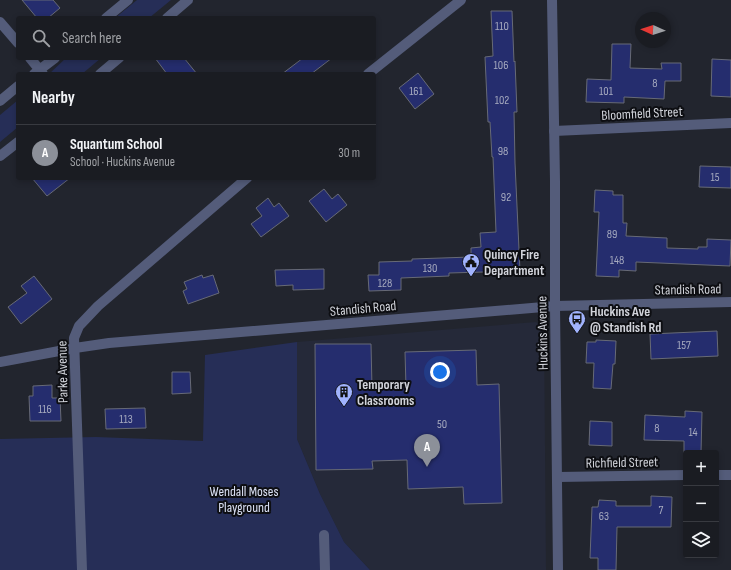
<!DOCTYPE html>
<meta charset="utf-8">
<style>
:root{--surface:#1a1c22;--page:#23252a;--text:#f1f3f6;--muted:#9fa1a5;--line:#383a40;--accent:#8c9099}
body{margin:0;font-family:"Sofia Sans Condensed",sans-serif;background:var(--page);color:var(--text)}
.controls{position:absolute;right:12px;bottom:12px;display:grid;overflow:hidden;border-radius:4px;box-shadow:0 2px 6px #0003}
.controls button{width:36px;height:36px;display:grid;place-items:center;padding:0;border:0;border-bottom:1px solid var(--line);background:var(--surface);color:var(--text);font:20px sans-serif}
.compass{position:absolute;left:635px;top:12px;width:36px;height:36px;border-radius:50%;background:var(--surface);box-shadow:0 2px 6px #0003;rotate:273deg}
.you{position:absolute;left:440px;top:372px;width:14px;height:14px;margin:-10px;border:3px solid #fff;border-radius:50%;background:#1a73e8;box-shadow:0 0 0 6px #1a73e833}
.badge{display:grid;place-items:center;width:26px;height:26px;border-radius:50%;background:var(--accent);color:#fff;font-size:13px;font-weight:700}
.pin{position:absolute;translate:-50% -33px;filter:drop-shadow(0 1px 2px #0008)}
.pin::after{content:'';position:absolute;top:21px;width:14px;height:12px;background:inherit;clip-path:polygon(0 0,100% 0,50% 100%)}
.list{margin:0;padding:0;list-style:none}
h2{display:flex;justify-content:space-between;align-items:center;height:52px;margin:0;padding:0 16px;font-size:17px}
h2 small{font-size:13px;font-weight:400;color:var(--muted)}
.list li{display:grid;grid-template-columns:26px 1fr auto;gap:12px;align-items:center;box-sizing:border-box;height:56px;padding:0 16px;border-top:1px solid var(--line)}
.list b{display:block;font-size:15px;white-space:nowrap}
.list p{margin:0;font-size:13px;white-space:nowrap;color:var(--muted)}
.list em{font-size:13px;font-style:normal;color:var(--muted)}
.icon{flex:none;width:22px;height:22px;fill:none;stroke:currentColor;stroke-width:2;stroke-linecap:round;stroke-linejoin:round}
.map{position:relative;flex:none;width:731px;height:570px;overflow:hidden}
.search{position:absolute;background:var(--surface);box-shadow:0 2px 6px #0003;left:16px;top:16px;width:360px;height:44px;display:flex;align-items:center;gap:10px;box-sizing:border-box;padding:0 14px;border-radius:4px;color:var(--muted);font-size:15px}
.panel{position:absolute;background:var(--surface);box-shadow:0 2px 6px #0003;left:16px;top:72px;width:360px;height:108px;border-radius:4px}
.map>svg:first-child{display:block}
</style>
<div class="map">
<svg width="731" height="570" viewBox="0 0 731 570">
<rect width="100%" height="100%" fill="#22252e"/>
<path fill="#252939" d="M536,322L544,329L546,570H370L344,542L320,494L297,439V342Z"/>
<path fill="#262e57" d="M137,0H171L149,18H115Z
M66,58H101L82,74H49Z
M18,100V127L0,142V115Z
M297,342V439L320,494L344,542L370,570H0V439L96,437L203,441L205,355Z"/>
<path fill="#252d6e" stroke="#676a76" d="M22,0H53L60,8L48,18H37Z
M491,11H512L514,62L515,61L517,112H514L515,163L520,271L449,273V276L401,278V290L369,291L368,275H379V262L412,261V259L471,257V248L481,247L480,233L496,232L493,157H492L490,122H488L485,57L493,56Z
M612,44H631L630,68L662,69L661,63H681V81H665L664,99L624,97V103L586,102L587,79L611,80Z
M155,58H184L197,74H167Z
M303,58H332L311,74H282Z
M712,59L731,60V97L711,96Z
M418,73L434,94L415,109L399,88Z
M700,166L731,167V188L699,187Z
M32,178H70L47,196Z
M324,189L332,199L338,194L347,205L326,222L309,201Z
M595,190L613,191V195H623V223H627L626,236L667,238V248L698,249V247H707V239L731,240L730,266L636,262V271L619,270V277L596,276L599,212H594Z
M268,198L274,207L279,203L289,216L261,237L251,224L262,216L256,208Z
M324,269V289L293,290V285L276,286L275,270Z
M202,275L203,278L213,275L219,293L188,304L183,291L187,289L184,282Z
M34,276L52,299L21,324L8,307L27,293L21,286Z
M717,331L718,356L651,359L650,334Z
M596,340L616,341L615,364H613L611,389L593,388L594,363H586L587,342H596Z
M315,344H371L372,388L406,387L405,352L476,350L477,385L499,384L502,503L464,504L463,487L408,489L407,460L372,461L373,469L316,470Z
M172,372H190L191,393L172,394Z
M52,385V398H60L61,421H30L29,396H33V386Z
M145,408L146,428L106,429L105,409Z
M685,411L702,412L701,453H684V441L644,440L645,415L685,417Z
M590,421L612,422V446L589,445Z
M651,496L672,497L671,527H617L616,570H598V558H590L592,507H598L599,500L616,501V506H651Z"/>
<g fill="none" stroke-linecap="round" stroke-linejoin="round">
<path stroke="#545c7a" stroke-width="10" d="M324,535L325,570"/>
<path stroke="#545c7a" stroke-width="10" d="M106,18L128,0
M167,18L188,0
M0,22L18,43
M30,58L43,74
M34,74L55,58
M100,74L119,58
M368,74L461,0
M0,101L18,86
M554,131L731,123
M0,156L18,142
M0,362L75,348L109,343L555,306L731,302
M716,475H731
M558,477L686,475
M82,570L74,338L79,326L98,306L247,178"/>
<path stroke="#545c7a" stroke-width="10" d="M552,0L555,181V306L558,570"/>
</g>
<defs>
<symbol id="civic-pin" viewBox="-11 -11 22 30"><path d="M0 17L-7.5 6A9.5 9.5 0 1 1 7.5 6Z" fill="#a1b3fd" stroke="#0d0e12"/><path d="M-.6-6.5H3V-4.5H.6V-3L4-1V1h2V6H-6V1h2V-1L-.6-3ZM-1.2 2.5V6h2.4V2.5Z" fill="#111"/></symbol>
<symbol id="bus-pin" viewBox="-11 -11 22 30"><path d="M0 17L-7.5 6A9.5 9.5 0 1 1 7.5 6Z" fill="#a1b3fd" stroke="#0d0e12"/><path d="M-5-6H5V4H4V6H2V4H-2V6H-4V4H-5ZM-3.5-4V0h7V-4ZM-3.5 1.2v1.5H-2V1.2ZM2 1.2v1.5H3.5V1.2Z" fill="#111"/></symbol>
<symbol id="building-pin" viewBox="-11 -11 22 30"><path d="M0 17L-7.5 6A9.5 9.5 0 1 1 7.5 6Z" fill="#a1b3fd" stroke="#0d0e12"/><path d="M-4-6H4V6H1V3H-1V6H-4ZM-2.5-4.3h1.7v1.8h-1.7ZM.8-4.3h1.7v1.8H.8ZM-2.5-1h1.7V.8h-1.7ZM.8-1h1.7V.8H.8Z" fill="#111"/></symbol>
</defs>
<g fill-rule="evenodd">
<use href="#civic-pin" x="461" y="252" width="20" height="27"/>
<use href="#bus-pin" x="567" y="309" width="20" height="27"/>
<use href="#building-pin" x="334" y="382" width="20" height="27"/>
</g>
<g text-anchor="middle" stroke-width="4" stroke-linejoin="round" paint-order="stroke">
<g font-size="12" fill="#a6aabf">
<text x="502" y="30">110</text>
<text x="501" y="69">106</text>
<text x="655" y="87">8</text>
<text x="416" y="95">161</text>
<text x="606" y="95">101</text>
<text x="502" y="104">102</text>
<text x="503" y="155">98</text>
<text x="715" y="181">15</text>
<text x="506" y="201">92</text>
<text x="612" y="238">89</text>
<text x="617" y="264">148</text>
<text x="430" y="272">130</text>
<text x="385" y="287">128</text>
<text x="684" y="349">157</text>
<text x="45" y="413">116</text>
<text x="126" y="423">113</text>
<text x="442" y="428">50</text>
<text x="657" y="432">8</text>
<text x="693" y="436">14</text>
<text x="661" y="514">7</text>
<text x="604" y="520">63</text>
</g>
<g font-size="14" fill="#d1d3da" stroke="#0d0e12">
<text transform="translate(642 113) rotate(-3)" y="5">Bloomfield Street</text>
<text transform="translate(688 289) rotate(-1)" y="5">Standish Road</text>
<text transform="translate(363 308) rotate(-5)" y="5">Standish Road</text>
<text transform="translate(542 333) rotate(-91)" y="5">Huckins Avenue</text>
<text transform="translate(62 372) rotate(-91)" y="5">Parke Avenue</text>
<text transform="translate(622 462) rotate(-1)" y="5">Richfield Street</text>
</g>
<g font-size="14" font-weight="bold" fill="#d1d3da" stroke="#0d0e12" text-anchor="start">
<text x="484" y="259">Quincy Fire<tspan x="484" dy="16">Department</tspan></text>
<text x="590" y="316">Huckins Ave<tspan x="590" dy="16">@ Standish Rd</tspan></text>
<text x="357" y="389">Temporary<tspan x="357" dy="16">Classrooms</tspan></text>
</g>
<g font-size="14" fill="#dce2f6" stroke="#0d0e12">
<text x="244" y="496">Wendall Moses<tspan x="244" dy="16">Playground</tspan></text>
</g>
</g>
</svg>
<div class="controls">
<button>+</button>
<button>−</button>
<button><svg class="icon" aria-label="layers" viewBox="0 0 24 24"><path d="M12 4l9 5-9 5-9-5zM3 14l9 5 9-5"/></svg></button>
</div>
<svg class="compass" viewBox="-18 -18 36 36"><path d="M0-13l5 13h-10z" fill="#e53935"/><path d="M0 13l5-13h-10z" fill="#9fa1a5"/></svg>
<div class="you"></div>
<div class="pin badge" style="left:427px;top:467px">A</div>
<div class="search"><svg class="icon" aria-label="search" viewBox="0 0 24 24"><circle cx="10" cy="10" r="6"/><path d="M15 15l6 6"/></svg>Search here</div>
<section class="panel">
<h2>Nearby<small></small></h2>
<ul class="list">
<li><span class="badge">A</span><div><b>Squantum School</b><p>School · Huckins Avenue</p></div><em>30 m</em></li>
</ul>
</section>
</div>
